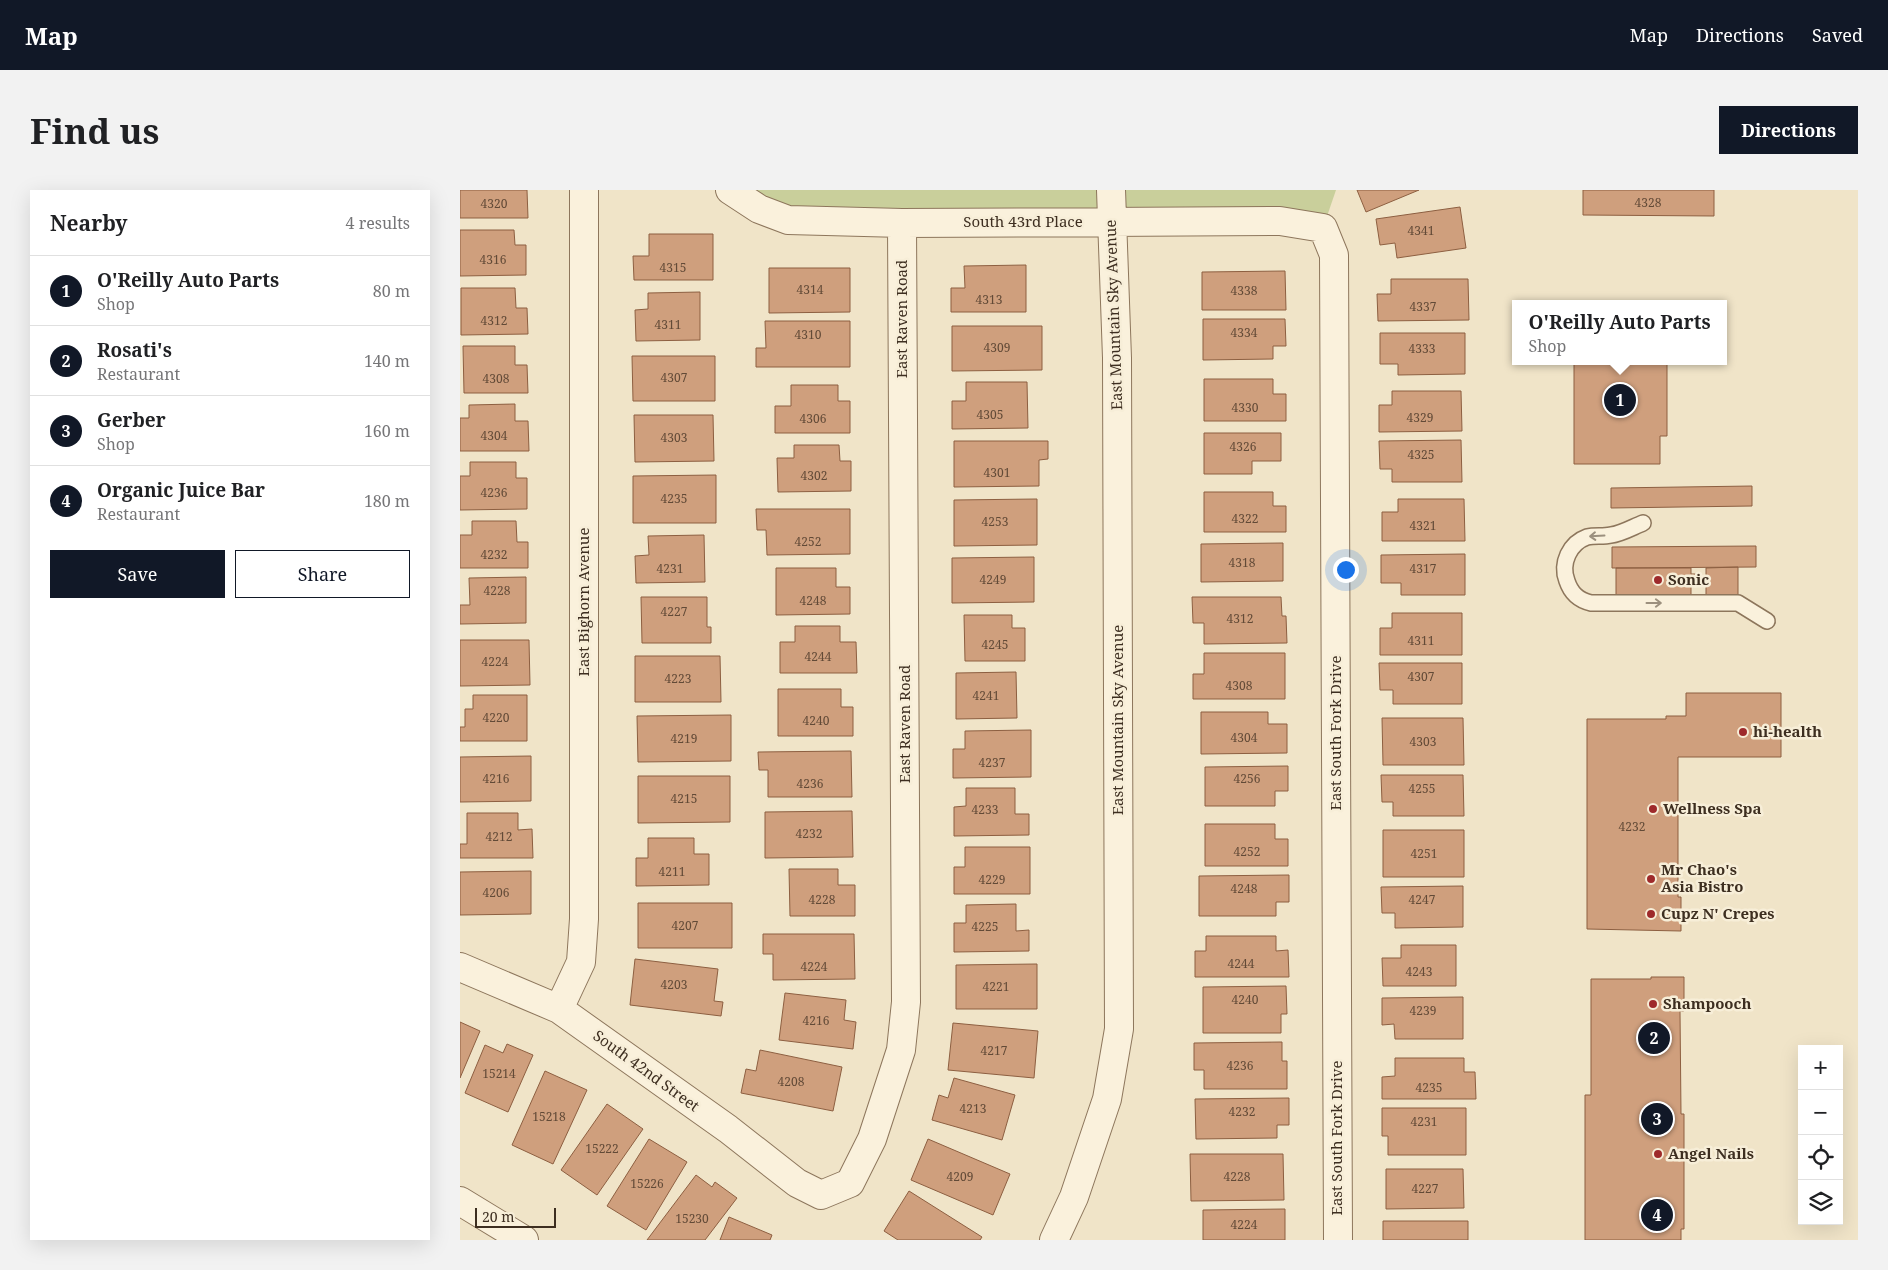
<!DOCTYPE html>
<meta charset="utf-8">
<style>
:root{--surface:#fff;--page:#f2f2f2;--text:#202124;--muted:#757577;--line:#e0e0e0;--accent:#111827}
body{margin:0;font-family:"Noto Serif",serif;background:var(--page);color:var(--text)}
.controls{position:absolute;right:15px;bottom:15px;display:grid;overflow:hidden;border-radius:0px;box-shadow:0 5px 20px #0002}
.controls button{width:45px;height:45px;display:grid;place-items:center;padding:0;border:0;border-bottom:1px solid var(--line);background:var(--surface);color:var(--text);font:25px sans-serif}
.scale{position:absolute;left:15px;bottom:12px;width:81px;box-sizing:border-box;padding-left:5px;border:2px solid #3d2e20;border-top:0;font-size:14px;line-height:18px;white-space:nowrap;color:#3d2e20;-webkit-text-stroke:4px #f7eed8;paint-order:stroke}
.you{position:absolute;left:885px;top:379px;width:18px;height:18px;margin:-12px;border:4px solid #fff;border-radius:50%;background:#1a73e8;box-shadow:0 0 0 8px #1a73e833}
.badge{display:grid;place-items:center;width:32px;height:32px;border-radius:50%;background:var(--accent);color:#fff;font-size:16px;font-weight:700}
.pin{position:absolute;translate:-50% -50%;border:2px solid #fff;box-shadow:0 1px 5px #0006}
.popup{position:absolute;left:1052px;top:110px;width:215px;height:65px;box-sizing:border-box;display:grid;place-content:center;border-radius:0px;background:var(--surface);filter:drop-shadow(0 1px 4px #0005);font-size:16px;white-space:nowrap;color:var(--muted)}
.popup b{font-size:19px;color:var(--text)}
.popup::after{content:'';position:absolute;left:50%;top:100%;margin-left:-10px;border:10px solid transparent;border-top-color:var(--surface)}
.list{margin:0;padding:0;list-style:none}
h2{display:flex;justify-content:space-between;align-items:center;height:65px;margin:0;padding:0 20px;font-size:21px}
h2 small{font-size:16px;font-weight:400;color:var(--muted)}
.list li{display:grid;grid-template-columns:32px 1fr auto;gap:15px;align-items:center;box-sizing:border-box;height:70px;padding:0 20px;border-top:1px solid var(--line)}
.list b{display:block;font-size:19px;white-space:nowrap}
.list p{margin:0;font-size:16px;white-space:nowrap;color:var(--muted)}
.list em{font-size:16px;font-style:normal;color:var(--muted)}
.actions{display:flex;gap:10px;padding:15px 20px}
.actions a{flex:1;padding:11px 0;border:1px solid var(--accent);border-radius:0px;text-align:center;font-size:18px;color:var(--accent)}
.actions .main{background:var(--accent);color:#fff}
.icon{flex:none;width:28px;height:28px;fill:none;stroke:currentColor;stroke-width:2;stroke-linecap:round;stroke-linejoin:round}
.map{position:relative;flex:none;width:1398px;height:1050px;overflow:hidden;border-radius:0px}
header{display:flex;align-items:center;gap:30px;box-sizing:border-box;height:70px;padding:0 25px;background:var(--accent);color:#fff}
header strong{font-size:24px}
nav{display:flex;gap:28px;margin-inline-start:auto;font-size:18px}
.intro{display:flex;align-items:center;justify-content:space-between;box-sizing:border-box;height:120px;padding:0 30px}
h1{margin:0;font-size:35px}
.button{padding:12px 22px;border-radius:0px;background:var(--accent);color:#fff;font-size:18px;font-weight:700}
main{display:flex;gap:30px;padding:0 30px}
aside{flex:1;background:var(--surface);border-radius:0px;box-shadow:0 5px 20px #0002}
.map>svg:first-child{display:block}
</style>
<header>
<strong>Map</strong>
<nav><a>Map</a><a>Directions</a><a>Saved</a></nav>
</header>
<div class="intro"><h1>Find us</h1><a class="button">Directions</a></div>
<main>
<aside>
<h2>Nearby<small>4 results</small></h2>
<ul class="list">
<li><span class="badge">1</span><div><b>O'Reilly Auto Parts</b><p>Shop</p></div><em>80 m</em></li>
<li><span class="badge">2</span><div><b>Rosati's</b><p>Restaurant</p></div><em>140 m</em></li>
<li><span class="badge">3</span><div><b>Gerber</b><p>Shop</p></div><em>160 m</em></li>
<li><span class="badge">4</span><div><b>Organic Juice Bar</b><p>Restaurant</p></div><em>180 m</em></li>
</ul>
<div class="actions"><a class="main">Save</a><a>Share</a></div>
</aside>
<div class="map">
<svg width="1398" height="1050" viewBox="0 0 1398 1050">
<rect width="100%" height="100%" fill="#f0e4c8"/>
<path fill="#c9cf9b" d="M270,0H876L863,38L328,30Z"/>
<path fill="#cf9f7d" stroke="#8d5f41" d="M0,0H67L68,28H0Z
M897,0H959L906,22Z
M1123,0H1254V26L1123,25Z
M1000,17L1006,58L937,68L935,53L920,55L916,29Z
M0,40H54L55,55H66V85L0,86Z
M189,44H253V90H174L173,66H189Z
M566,75V122H491V98H505L504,76Z
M309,78H390V122L309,123Z
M825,81L826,120H742V82Z
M931,89H1008L1009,130L918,131L917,104H931Z
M1,98H55L56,118H67L68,144L1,145Z
M240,102V150L176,151L175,120L188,119V103Z
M743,129H825L826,156H813V169L743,170Z
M305,131H390V177H296V158H306Z
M492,136H582V180L492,181Z
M920,143H1005V184L938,185V174H920Z
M3,156H55V175H67L68,203H4Z
M172,166H255V211H173Z
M1114,171H1200V173H1207V246H1200V274H1114Z
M744,189H813V204H826V231H744Z
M506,192H567L568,238L492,239V211H506Z
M331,195H378V211H390V243H315V216H331Z
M932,201H1001L1002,241L919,242V215H932Z
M55,214V231H68L69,261H0V228H9V215Z
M174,225H253L254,271L175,272Z
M744,243H821V271H792V284H744Z
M1001,250L1002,292H932V279H920L919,251Z
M494,251H588V269L579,270V296L494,297Z
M334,255H379L380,271H391V301L318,302L317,268H334Z
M10,272H56V288H67V319L0,320V286H10Z
M256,285V333H173V286Z
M1292,296V316L1151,318V298Z
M744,302H813V316H826V342H744Z
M577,309V355L494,356V310Z
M938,309H1004L1005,351H922V322H938Z
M296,319H390V364L307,365L306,340H297Z
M12,331H56L57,352H68V378H0V345H12Z
M244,345L245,392L176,393L175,366L189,365L188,346Z
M823,353V391L741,392V354Z
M1296,356V377L1152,378V357Z
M1005,364V405H941V393H921V365Z
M574,367V412L492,413V368Z
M1278,377V407H1246V378Z
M316,378H376V397H390V424L316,425Z
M1156,378H1231V384H1239V395H1231V407L1211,408V405H1156Z
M66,387V433L0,434V415H10L9,388Z
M181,407H247V437H251V453H182Z
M732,407H821L822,426H826L827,453L744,454V433H733Z
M932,423H1002V465H920V438H932Z
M504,425H552V438H565V471H505Z
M335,436H380V452H396L397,483H320V452H335Z
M0,450H69L70,495L0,496Z
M744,463H825V509H733V484H744Z
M175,466H260L261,512H175Z
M919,473H1002V514H933V500H920Z
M556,482L557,528L496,529V483Z
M318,499H381V517H393V546H318Z
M1226,503H1321V567H1218V707H1221V741L1127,739V529H1206V526H1226Z
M13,505H67V551H0V537H5V519H13Z
M741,522H808V534H827V563L741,564Z
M271,525V571L178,572L177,526Z
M922,528H1003L1004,575H923Z
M571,540V587L493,588V559H505V541Z
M391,561L392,607H308V580H299L298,562Z
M71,566V611L0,612V567Z
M828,576V601H815V616H745V577Z
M921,585H1003L1004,626H933V612H922Z
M178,586H270V632L178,633Z
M506,598H555V624H569V645L494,646V617L506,616Z
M392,621L393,667L305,668V622Z
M7,623H58V640L72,639L73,668H0V654H7Z
M745,634H815V649H828V676H745Z
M923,640H1004V687H923Z
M188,648H234V664H249V695L176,696V668H188Z
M505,657H570V704H494V677H505Z
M329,679H378V695H395V726H330Z
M71,681V724L0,725V682Z
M829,685V712H816V726H739V686Z
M1003,696V737L935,738V723H922L921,697Z
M178,713H272V758H178Z
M556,714V741L569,740V761L494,762V733H506V715Z
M303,744H394L395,789L313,790V764H303Z
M746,746H816V761L828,760L829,787H735V761H746Z
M941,755H996V796H923L922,768H941Z
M175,769L258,779L254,811L263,812L261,826L170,815Z
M577,774V819H496V775Z
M1191,787H1224V821H1220L1221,924H1224V1039H1221V1050H1125V905H1131V789H1191Z
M826,796L827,824H821V843H743V797Z
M325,803L386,810L384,830L396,832L393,859L319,850Z
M1003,807V849H935L934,834L922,835V808Z
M0,832L20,841L0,888Z
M493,833L578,841L574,888L488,880Z
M822,852V871H827V899H744V880H734V853Z
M47,854L73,865L48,922L5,903L25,855L43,863Z
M300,860L382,877L373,921L281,903L286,879L296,881Z
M935,868H1004V882H1015L1016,909H922V887L935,886Z
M85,881L127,900L93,974L52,955Z
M494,888L555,905L542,950L472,930L479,905L488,908Z
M829,908V935H817V948L736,949L735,909Z
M147,914L183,939L137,1005L101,980Z
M922,918H1006V965H928V946H922Z
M189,949L227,972L186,1040L147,1016Z
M468,949L550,984L533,1025L451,990Z
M730,964H823L824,1010L731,1011Z
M926,979H1003L1004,1018L926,1019Z
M236,985L252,997L255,992L277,1008L245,1050H187Z
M449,1001L522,1047L520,1050H438L424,1041Z
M825,1019V1050H743V1020Z
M269,1027L312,1045L310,1050H260Z
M923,1031H1008V1050H923Z"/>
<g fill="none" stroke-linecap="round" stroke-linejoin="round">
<defs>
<path id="service" d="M1183,333C1173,337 1161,344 1151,345C1143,347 1135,345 1127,347C1110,353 1100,373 1107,391C1111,403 1118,410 1131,413H1278L1307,431"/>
<path id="minor" d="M270,0L299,19L328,30L442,33L820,31L863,38L874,65L878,1050
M0,777L99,819L268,939L337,993L361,1005L390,993L412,949L441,860L446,812L442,33
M99,819L121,772L124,729V0
M0,1011L64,1050
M594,1050L614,1007L647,909L659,839L657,168L651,0"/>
</defs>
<use href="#service" stroke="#8d765c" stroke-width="18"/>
<use href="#minor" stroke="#8d765c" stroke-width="30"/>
<use href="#service" stroke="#faf1dc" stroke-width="15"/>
<use href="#minor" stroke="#faf1dc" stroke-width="28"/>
</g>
<defs><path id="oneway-shaft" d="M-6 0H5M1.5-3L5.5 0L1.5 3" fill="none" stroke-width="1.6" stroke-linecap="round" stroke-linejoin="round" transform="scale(1.25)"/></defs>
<g stroke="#9c907e">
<use href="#oneway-shaft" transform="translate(1137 346) rotate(177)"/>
<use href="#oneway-shaft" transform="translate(1194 413)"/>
</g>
<g fill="#9e2a2b" stroke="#f7eed8" stroke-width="2">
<circle cx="1198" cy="390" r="5"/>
<circle cx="1283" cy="542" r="5"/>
<circle cx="1193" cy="619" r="5"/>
<circle cx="1191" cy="689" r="5"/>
<circle cx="1191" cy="724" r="5"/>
<circle cx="1193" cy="814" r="5"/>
<circle cx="1198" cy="964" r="5"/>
</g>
<g text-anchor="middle" stroke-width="5" stroke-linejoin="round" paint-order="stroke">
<g font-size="12" fill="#624a37">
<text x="1188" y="17">4328</text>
<text x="34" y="18">4320</text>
<text x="961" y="45">4341</text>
<text x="33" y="74">4316</text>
<text x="213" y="82">4315</text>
<text x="350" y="104">4314</text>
<text x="784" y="105">4338</text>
<text x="529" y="114">4313</text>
<text x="963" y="121">4337</text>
<text x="34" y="135">4312</text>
<text x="208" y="139">4311</text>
<text x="784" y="147">4334</text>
<text x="348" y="149">4310</text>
<text x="537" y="162">4309</text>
<text x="962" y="163">4333</text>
<text x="214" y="192">4307</text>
<text x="36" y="193">4308</text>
<text x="785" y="222">4330</text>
<text x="530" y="229">4305</text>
<text x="960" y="232">4329</text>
<text x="353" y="233">4306</text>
<text x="34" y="250">4304</text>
<text x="214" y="252">4303</text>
<text x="783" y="261">4326</text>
<text x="961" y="269">4325</text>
<text x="537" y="287">4301</text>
<text x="354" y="290">4302</text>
<text x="34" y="307">4236</text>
<text x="214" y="313">4235</text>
<text x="785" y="333">4322</text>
<text x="535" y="336">4253</text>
<text x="963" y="340">4321</text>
<text x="348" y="356">4252</text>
<text x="34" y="369">4232</text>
<text x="782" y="377">4318</text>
<text x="210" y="383">4231</text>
<text x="963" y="383">4317</text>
<text x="533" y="394">4249</text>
<text x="37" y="405">4228</text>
<text x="353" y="415">4248</text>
<text x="214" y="426">4227</text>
<text x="780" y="433">4312</text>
<text x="961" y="455">4311</text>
<text x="535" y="459">4245</text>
<text x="358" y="471">4244</text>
<text x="35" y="476">4224</text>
<text x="961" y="491">4307</text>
<text x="218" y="493">4223</text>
<text x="779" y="500">4308</text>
<text x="526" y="510">4241</text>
<text x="36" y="532">4220</text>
<text x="356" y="535">4240</text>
<text x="784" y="552">4304</text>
<text x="224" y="553">4219</text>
<text x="963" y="556">4303</text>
<text x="532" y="577">4237</text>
<text x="36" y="593">4216</text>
<text x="787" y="593">4256</text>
<text x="350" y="598">4236</text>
<text x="962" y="603">4255</text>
<text x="224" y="613">4215</text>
<text x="525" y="624">4233</text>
<text x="1172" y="641">4232</text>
<text x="349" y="648">4232</text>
<text x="39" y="651">4212</text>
<text x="787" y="666">4252</text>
<text x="964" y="668">4251</text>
<text x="212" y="686">4211</text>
<text x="532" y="694">4229</text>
<text x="784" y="703">4248</text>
<text x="36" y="707">4206</text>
<text x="362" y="714">4228</text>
<text x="962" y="714">4247</text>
<text x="225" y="740">4207</text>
<text x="525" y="741">4225</text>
<text x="781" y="778">4244</text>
<text x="354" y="781">4224</text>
<text x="959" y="786">4243</text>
<text x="214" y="799">4203</text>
<text x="536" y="801">4221</text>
<text x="785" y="814">4240</text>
<text x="963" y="825">4239</text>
<text x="356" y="835">4216</text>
<text x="534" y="865">4217</text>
<text x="780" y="880">4236</text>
<text x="39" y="888">15214</text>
<text x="331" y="896">4208</text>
<text x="969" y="902">4235</text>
<text x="513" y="923">4213</text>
<text x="782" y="926">4232</text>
<text x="89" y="931">15218</text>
<text x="964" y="936">4231</text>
<text x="142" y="963">15222</text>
<text x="500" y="991">4209</text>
<text x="777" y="991">4228</text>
<text x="187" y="998">15226</text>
<text x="965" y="1003">4227</text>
<text x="232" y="1033">15230</text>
<text x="784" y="1039">4224</text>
</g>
<g font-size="15" fill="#3d2e20" stroke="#f7eed8">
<text x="563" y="37">South 43rd Place</text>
<text transform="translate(654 125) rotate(-92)" y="5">East Mountain Sky Avenue</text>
<text transform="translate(442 129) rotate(-90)" y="5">East Raven Road</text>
<text transform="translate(124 412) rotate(-90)" y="5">East Bighorn Avenue</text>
<text transform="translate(658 530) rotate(-90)" y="5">East Mountain Sky Avenue</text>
<text transform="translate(445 534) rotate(-90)" y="5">East Raven Road</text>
<text transform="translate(876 543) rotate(-90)" y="5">East South Fork Drive</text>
<text transform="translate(186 881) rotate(36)" y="5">South 42nd Street</text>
<text transform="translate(877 948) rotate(-90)" y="5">East South Fork Drive</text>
</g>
<g font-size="15" font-weight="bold" fill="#3d2e20" stroke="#f7eed8" text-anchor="start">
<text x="1208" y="395">Sonic</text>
<text x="1293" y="547">hi-health</text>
<text x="1203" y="624">Wellness Spa</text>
<text x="1201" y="685">Mr Chao's<tspan x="1201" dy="17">Asia Bistro</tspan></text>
<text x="1201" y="729">Cupz N' Crepes</text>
<text x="1203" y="819">Shampooch</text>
<text x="1208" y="969">Angel Nails</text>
</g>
</g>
</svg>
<div class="controls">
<button>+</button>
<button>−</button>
<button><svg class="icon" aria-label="locate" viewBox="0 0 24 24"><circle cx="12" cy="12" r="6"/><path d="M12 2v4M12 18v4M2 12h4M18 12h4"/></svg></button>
<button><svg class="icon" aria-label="layers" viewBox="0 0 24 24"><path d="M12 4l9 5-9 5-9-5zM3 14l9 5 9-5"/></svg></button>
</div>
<div class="scale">20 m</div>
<div class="you"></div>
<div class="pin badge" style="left:1160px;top:210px">1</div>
<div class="popup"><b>O'Reilly Auto Parts</b>Shop</div>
<div class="pin badge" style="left:1194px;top:848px">2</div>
<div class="pin badge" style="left:1197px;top:929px">3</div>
<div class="pin badge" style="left:1197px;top:1025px">4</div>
</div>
</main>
